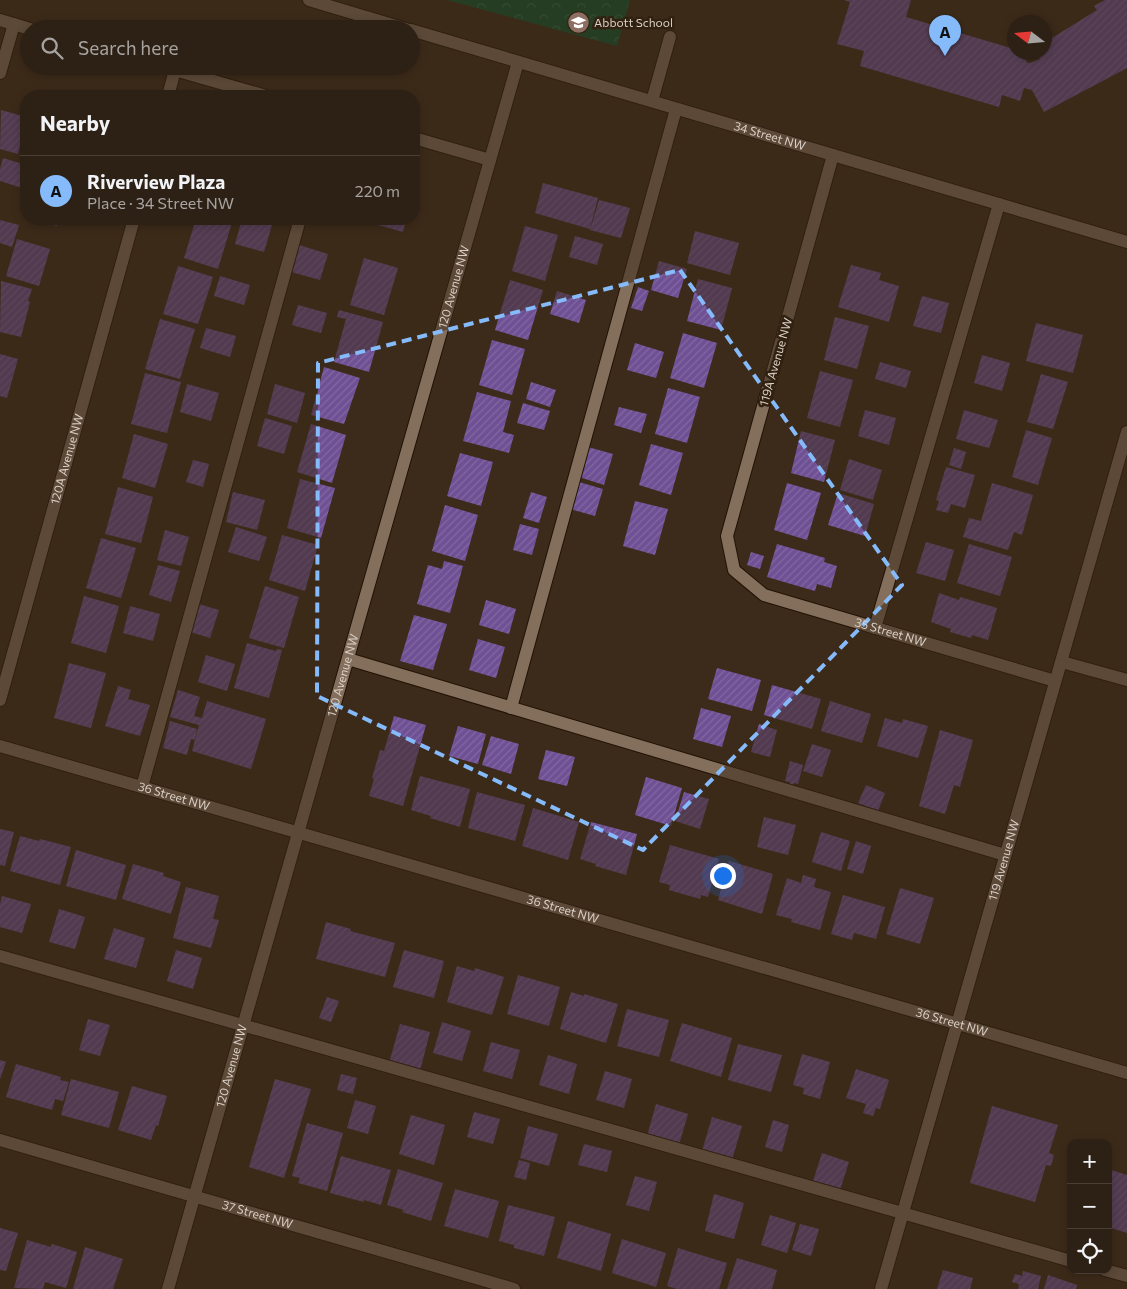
<!DOCTYPE html>
<meta charset="utf-8">
<style>
:root{--surface:#2d2014;--page:#392d22;--text:#f1f3f6;--muted:#a7a3a0;--line:#483e34;--accent:#85bbfb}
body{margin:0;font-family:Commissioner,sans-serif;background:var(--page);color:var(--text)}
.controls{position:absolute;right:15px;bottom:15px;display:grid;overflow:hidden;border-radius:10px;box-shadow:0 2px 8px #0003}
.controls button{width:45px;height:45px;display:grid;place-items:center;padding:0;border:0;border-bottom:1px solid var(--line);background:var(--surface);color:var(--text);font:25px sans-serif}
.compass{position:absolute;left:1007px;top:15px;width:45px;height:45px;border-radius:50%;background:var(--surface);box-shadow:0 2px 8px #0003;rotate:286deg}
.you{position:absolute;left:722px;top:875px;width:18px;height:18px;margin:-12px;border:4px solid #fff;border-radius:50%;background:#1a73e8;box-shadow:0 0 0 8px #1a73e833}
.badge{display:grid;place-items:center;width:32px;height:32px;border-radius:50%;background:var(--accent);color:#111;font-size:16px;font-weight:700}
.pin{position:absolute;translate:-50% -41px;filter:drop-shadow(0 1px 2px #0008)}
.pin::after{content:'';position:absolute;top:26px;width:18px;height:15px;background:inherit;clip-path:polygon(0 0,100% 0,50% 100%)}
.list{margin:0;padding:0;list-style:none}
h2{display:flex;justify-content:space-between;align-items:center;height:65px;margin:0;padding:0 20px;font-size:21px}
h2 small{font-size:16px;font-weight:400;color:var(--muted)}
.list li{display:grid;grid-template-columns:32px 1fr auto;gap:15px;align-items:center;box-sizing:border-box;height:70px;padding:0 20px;border-top:1px solid var(--line)}
.list b{display:block;font-size:19px;white-space:nowrap}
.list p{margin:0;font-size:16px;white-space:nowrap;color:var(--muted)}
.list em{font-size:16px;font-style:normal;color:var(--muted)}
.icon{flex:none;width:28px;height:28px;fill:none;stroke:currentColor;stroke-width:2;stroke-linecap:round;stroke-linejoin:round}
.map{position:relative;flex:none;width:1127px;height:1289px;overflow:hidden}
.search{position:absolute;background:var(--surface);box-shadow:0 2px 8px #0003;left:20px;top:20px;width:400px;height:55px;display:flex;align-items:center;gap:12px;box-sizing:border-box;padding:0 18px;border-radius:28px;color:var(--muted);font-size:19px}
.panel{position:absolute;background:var(--surface);box-shadow:0 2px 8px #0003;left:20px;top:90px;width:400px;height:135px;border-radius:20px}
.map>svg:first-child{display:block}
</style>
<div class="map">
<svg width="1127" height="1289" viewBox="0 0 1127 1289">
<defs>
<pattern id="park-crowns" width="20" height="18" patternUnits="userSpaceOnUse" patternTransform="scale(1.25)"><rect width="20" height="18" fill="#095830"/><path d="M2 6a3 3 0 1 1 6 0M12 15a3 3 0 1 1 6 0" fill="none" stroke="#2c6f4c"/></pattern>
<pattern id="building-hatch" width="6" height="6" patternUnits="userSpaceOnUse" patternTransform="scale(1.25)"><rect width="6" height="6" fill="#6e5094"/><path d="M-1 1l2-2M0 6l6-6M5 7l2-2" fill="none" stroke="#8268a2"/></pattern>
</defs>
<rect width="100%" height="100%" fill="#3c2a1a"/>
<path fill="url(#park-crowns)" d="M447,0H630L617,46Z"/>
<path fill="url(#building-hatch)" d="M844,0H911L906,17L1014,49V52L1029,53L1026,62L1030,63L1040,59L1037,52H1044V43L1097,10L1094,6L1105,0H1127V68L1044,112L1032,90L1024,88L1020,101L1002,95L999,107L860,66L864,51L837,44L850,2Z
M1,110L26,117L18,154L0,149Z
M3,158L26,165V173L22,188L0,181V169Z
M543,183L598,198L590,229L535,213Z
M599,200L630,208L621,238L590,230Z
M32,219H59L57,226Z
M196,219H233L218,269L184,258Z
M242,219H249L272,225L264,252L235,244Z
M357,219H406L403,232Z
M0,220L19,225L12,247L0,243Z
M525,226L558,235L545,281L512,271Z
M695,231L739,243L730,275L687,263Z
M575,236L603,244L597,265L569,257Z
M17,239L50,249L39,286L6,276Z
M299,245L328,254L320,280L291,272Z
M364,258L398,268L384,315L350,305Z
M659,261L687,269L678,298L651,290Z
M851,265L881,273L879,280L899,286L889,322L838,307Z
M178,266L213,277L198,324L163,314Z
M220,276L250,285L244,305L214,296Z
M698,279L732,288L721,330L687,321Z
M510,280L543,290L528,340L495,330Z
M1,281L32,289L28,301L30,302L21,337L0,332Z
M638,287L649,291L642,311L631,308Z
M557,291L586,300L579,323L550,314Z
M922,296L949,303L941,333L913,326Z
M298,305L327,313L321,333L292,325Z
M339,310L383,322L369,372L334,362L346,319L337,317Z
M835,317L869,326L857,369L824,360Z
M160,319L195,329L180,379L145,369Z
M1036,323L1083,335L1073,373L1026,361Z
M206,328L236,336L230,357L200,348Z
M683,333L717,343L704,388L670,378Z
M492,340L525,349L512,395L479,385Z
M635,343L664,352L656,378L627,370Z
M0,354L18,359L7,398L0,396Z
M982,355L1010,363L1002,391L974,383Z
M880,362L911,371L906,388L875,379Z
M324,367L360,378L344,424L311,415Z
M820,371L853,380L840,427L807,418Z
M145,373L181,382L167,433L131,424Z
M1041,374L1068,382L1053,429L1027,422Z
M531,382L556,390L550,407L526,399Z
M187,384L219,393L211,421L180,412Z
M275,384L305,393L297,423L267,414Z
M668,388L700,397L687,443L655,434Z
M477,392L511,401L503,432L514,435L509,453L463,441Z
M523,403L550,411L544,430L517,423Z
M619,407L647,414L641,433L614,425Z
M865,410L896,418L889,445L858,436Z
M964,410L998,420L989,448L956,439Z
M265,418L292,426L284,454L257,446Z
M311,424L346,435L332,483L297,472Z
M1026,430L1052,438L1038,485L1012,477Z
M801,431L835,440L824,482L791,473Z
M134,434L168,444L155,488L122,478Z
M651,444L683,453L671,495L639,485Z
M588,447L613,454L604,485L579,477Z
M954,448L966,452L961,469L949,465Z
M460,453L493,462L481,506L447,496Z
M849,459L882,470L873,500L840,490Z
M193,460L209,464L203,487L186,482Z
M946,467L975,475L965,508L951,504L948,513L936,510L939,501L936,500Z
M300,479L335,488L321,538L287,528Z
M579,482L603,489L595,516L570,509Z
M787,483L821,493L807,540L774,530Z
M992,483L1033,495L1022,535L1014,532L1008,550L963,537L969,518L981,521Z
M118,487L153,497L141,543L105,534Z
M233,492L265,500L257,530L226,522Z
M531,492L547,497L539,523L523,518Z
M838,493L874,504L865,536L828,525Z
M635,501L668,509L655,555L623,546Z
M445,505L478,515L465,561L432,551Z
M520,524L539,529L532,555L513,550Z
M236,527L267,537L259,561L228,552Z
M165,530L189,537L181,566L157,560Z
M282,535L318,545L305,591L269,580Z
M101,538L136,548L121,598L86,588Z
M926,542L954,550L945,581L916,573Z
M777,544L825,558L824,562L837,566L831,588L817,584L815,591L767,577Z
M969,544L1012,557L1000,596L957,583Z
M751,552L764,556L760,569L747,565Z
M444,561L463,566L450,613L417,604L428,565L442,569Z
M158,565L180,571L171,602L149,595Z
M265,586L299,597L284,648L249,638Z
M939,593L959,600L960,597L997,608L988,640L972,635L971,638L950,632L951,629L931,622Z
M84,596L119,606L106,653L71,643Z
M486,600L516,609L509,634L479,625Z
M195,603L219,610L210,638L187,631Z
M130,606L160,614L153,641L123,633Z
M414,615L447,624L433,670L400,661Z
M478,639L505,647L496,678L469,670Z
M247,643L276,651L277,649L282,650L269,698L234,688Z
M206,655L235,664L227,691L198,682Z
M69,663L106,673L91,728L54,718Z
M717,668L761,680L752,711L708,699Z
M772,685L821,699L812,729L764,715Z
M118,686L131,690L128,699L150,705L140,736L105,726Z
M178,690L200,697L194,716L202,718L207,701L266,719L251,769L192,751L199,725L170,717Z
M830,701L871,714L862,743L821,731Z
M701,708L731,716L722,747L693,739Z
M394,716L426,725L403,806L369,796L374,779L372,778L380,750L384,751Z
M885,718L902,723L903,719L928,726L918,758L877,746Z
M170,721L197,729L195,740L191,739L187,755L163,748Z
M759,724L777,730L770,757L751,752Z
M458,726L486,734L478,764L449,756Z
M940,730L973,740L960,787L954,785L945,814L919,806Z
M491,736L519,744L511,774L482,765Z
M812,744L831,750L822,777L803,771Z
M546,750L575,757L567,786L538,779Z
M790,761L803,765L798,784L794,783L792,788L788,787L790,782L785,781Z
M420,776L470,789L460,827L430,818L431,816L411,810Z
M646,777L682,788L671,826L635,815Z
M866,785L885,793L878,811L858,803Z
M477,792L525,805L515,841L468,828Z
M684,792L709,799L700,829L675,821Z
M533,808L579,822L568,860L522,846Z
M764,817L796,825L788,855L757,847Z
M591,822L637,834L626,875L595,866L596,864L580,859Z
M0,829L14,832L5,866L0,865Z
M821,832L850,841L841,871L812,862Z
M20,836L39,841L40,839L71,847L60,885L10,871Z
M856,841L871,846L863,874L847,869Z
M670,845L719,859L708,897L701,895L700,899L669,890L670,885L659,882Z
M76,850L126,865L116,900L66,886Z
M729,861L773,874L762,914L718,900Z
M133,864L164,873L163,876L181,882L171,914L122,899Z
M803,875L816,879L814,887L831,892L820,930L791,922L792,919L776,915L787,878L801,883Z
M186,887L219,896L213,919L219,920L211,948L173,938Z
M900,888L934,898L920,944L886,934Z
M843,895L885,907L876,939L854,933L852,940L831,934Z
M2,896L31,904L22,933L0,927V904Z
M59,909L85,917L75,949L49,942Z
M326,922L351,929L350,931L395,943L385,977L316,959Z
M114,928L145,938L136,968L104,959Z
M176,950L202,958L193,989L167,981Z
M404,950L444,961L434,998L393,987Z
M457,966L474,971L475,968L504,977L492,1015L447,1002Z
M518,975L560,987L549,1026L507,1014Z
M571,992L584,996V994L618,1004L606,1043L560,1029Z
M327,997L339,1001L331,1022L319,1018Z
M627,1009L669,1020L659,1057L617,1046Z
M88,1019L110,1025L100,1056L79,1050Z
M442,1022L471,1031L462,1061L433,1053Z
M682,1023L732,1038L721,1077L670,1061Z
M400,1024L430,1032L420,1071L389,1063Z
M491,1042L520,1050L512,1079L483,1071Z
M738,1044L782,1055L771,1092L728,1080Z
M802,1054L830,1062L820,1099L803,1094L804,1088L793,1085Z
M548,1055L577,1064L569,1094L539,1085Z
M0,1060L6,1062L0,1079Z
M16,1064L61,1077L60,1080L69,1082L63,1101L55,1099L52,1110L6,1097Z
M856,1069L889,1080L880,1109L876,1108L873,1116L863,1113L866,1104L846,1098Z
M605,1071L632,1079L624,1108L596,1100Z
M341,1074L357,1078L353,1094L337,1090Z
M71,1079L119,1092L109,1128L61,1115Z
M275,1079L311,1089L284,1178L249,1167Z
M132,1086L167,1096L158,1126L156,1125L151,1140L118,1130Z
M355,1100L376,1106L368,1134L347,1128Z
M656,1104L688,1114L679,1145L647,1136Z
M992,1106L1058,1125L1049,1153L1054,1155L1051,1166L1046,1165L1035,1202L970,1183Z
M474,1112L500,1119L493,1144L467,1137Z
M411,1115L445,1125L434,1165L399,1154Z
M712,1117L742,1126L732,1160L702,1151Z
M773,1120L789,1125L782,1152L765,1147Z
M307,1123L343,1133L327,1191L298,1183L300,1178L292,1176Z
M528,1126L558,1134L549,1166L520,1158Z
M584,1144L612,1151L607,1172L578,1165Z
M822,1153L849,1162L840,1190L813,1181Z
M341,1156L391,1170L381,1205L364,1200V1202L330,1193Z
M519,1160L530,1163L526,1180L514,1177Z
M398,1169L443,1183L431,1221L402,1212L404,1210L387,1205Z
M1108,1169L1127,1175V1233L1108,1227Z
M635,1176L657,1182L649,1211L626,1205Z
M455,1189L499,1201L488,1238L444,1226Z
M714,1194L744,1203L734,1239L705,1231Z
M508,1205L555,1217L544,1256L514,1248V1245L499,1241Z
M770,1215L796,1223L787,1253L761,1245Z
M568,1221L611,1234L601,1271L557,1258Z
M800,1224L819,1229L811,1256L792,1250Z
M0,1228L18,1233L6,1271L0,1270Z
M622,1239L666,1253L656,1287L612,1273Z
M27,1240L51,1247L52,1244L77,1252L66,1288L45,1282L43,1289L14,1288Z
M85,1247L123,1259L113,1289H73Z
M678,1248L727,1263L719,1289H677L667,1286Z
M737,1258L777,1270L772,1289H727Z
M943,1270L973,1278L970,1289H937Z
M1023,1271L1041,1276L1038,1289H1018L1019,1284L1012,1282L1015,1274L1022,1276Z
M1048,1275L1077,1285L1076,1289H1044Z"/>
<g fill="none" stroke-linecap="round" stroke-linejoin="round">
<defs>
<g id="minor">
<path d="M309,0L406,29"/>
<path d="M0,20L30,29"/>
<path id="s1" d="M411,30L1127,242"/>
<path d="M161,66L266,96"/>
<path d="M0,73L14,24"/>
<path d="M168,96L175,70"/>
<path d="M652,101L670,37"/>
<path d="M414,138L490,160"/>
<path id="s2" d="M833,155L727,536L734,570L764,595L1055,681"/>
<path d="M875,628L999,204"/>
<path d="M348,659L1005,855"/>
<path d="M1062,662L1127,680"/>
<path id="s3" d="M0,700L134,219"/>
<path d="M511,708L676,109"/>
<path id="s4" d="M0,746L1127,1073"/>
<path d="M142,787L300,219"/>
<path d="M0,956L1071,1261"/>
<path id="s5" d="M0,1140L514,1289"/>
<path d="M1105,1270L1127,1276"/>
<path id="s6" d="M168,1289L518,62"/>
<path id="s7" d="M881,1289L1127,432"/>
</g>
</defs>
<use href="#minor" stroke="#221304" stroke-width="14"/>
<use href="#minor" stroke="#846f5d" stroke-width="12"/>
</g>
<path d="M0 0H1127V1289H0ZM680,270L902,585L643,850L317,696L318,363Z" fill="#3c2a1a" fill-opacity=".55" fill-rule="evenodd"/>
<path fill="none" stroke="#85bbfb" stroke-width="4" stroke-dasharray="10 6" stroke-linejoin="round" d="M680,270L902,585L643,850L317,696L318,363Z"/>
<defs>
<symbol id="school-disc" viewBox="-11 -11 22 22"><circle r="9.5" fill="#8d6e63" stroke="#312110"/><path d="M0-5L7-2L0 1L-7-2ZM-4 1L0 2.5L4 1V4Q0 6-4 4Z" fill="#fff"/></symbol>
</defs>
<g fill-rule="evenodd">
<use href="#school-disc" x="566" y="10" width="25" height="25"/>
</g>
<g text-anchor="middle" stroke-width="5" stroke-linejoin="round" paint-order="stroke">
<g font-size="12" fill="#dacfc5" stroke="#312110" text-anchor="start">
<text x="594" y="27">Abbott School</text>
</g>
<g font-size="12" fill="#dacfc5" stroke="#312110">
<text dy="4" stroke="none"><textPath href="#s1" startOffset="374">34 Street NW</textPath></text>
<text dy="4" stroke="none"><textPath href="#s6" startOffset="1042">120 Avenue NW</textPath></text>
<text transform="translate(776 362) rotate(-74)" y="4">119A Avenue NW</text>
<text dy="4" stroke="none"><textPath href="#s3" startOffset="250">120A Avenue NW</textPath></text>
<text dy="4" stroke="none"><textPath href="#s2" startOffset="601">35 Street NW</textPath></text>
<text dy="4" stroke="none"><textPath href="#s6" startOffset="638">120 Avenue NW</textPath></text>
<text dy="4" stroke="none"><textPath href="#s4" startOffset="181">36 Street NW</textPath></text>
<text dy="4" stroke="none"><textPath href="#s7" startOffset="446">119 Avenue NW</textPath></text>
<text dy="4" stroke="none"><textPath href="#s4" startOffset="586">36 Street NW</textPath></text>
<text dy="4" stroke="none"><textPath href="#s4" startOffset="991">36 Street NW</textPath></text>
<text dy="4" stroke="none"><textPath href="#s6" startOffset="232">120 Avenue NW</textPath></text>
<text dy="4" stroke="none"><textPath href="#s5" startOffset="268">37 Street NW</textPath></text>
</g>
</g>
</svg>
<div class="controls">
<button>+</button>
<button>−</button>
<button><svg class="icon" aria-label="locate" viewBox="0 0 24 24"><circle cx="12" cy="12" r="6"/><path d="M12 2v4M12 18v4M2 12h4M18 12h4"/></svg></button>
</div>
<svg class="compass" viewBox="-18 -18 36 36"><path d="M0-13l5 13h-10z" fill="#e53935"/><path d="M0 13l5-13h-10z" fill="#a7a3a0"/></svg>
<div class="you"></div>
<div class="pin badge" style="left:945px;top:56px">A</div>
<div class="search"><svg class="icon" aria-label="search" viewBox="0 0 24 24"><circle cx="10" cy="10" r="6"/><path d="M15 15l6 6"/></svg>Search here</div>
<section class="panel">
<h2>Nearby<small></small></h2>
<ul class="list">
<li><span class="badge">A</span><div><b>Riverview Plaza</b><p>Place · 34 Street NW</p></div><em>220 m</em></li>
</ul>
</section>
</div>
